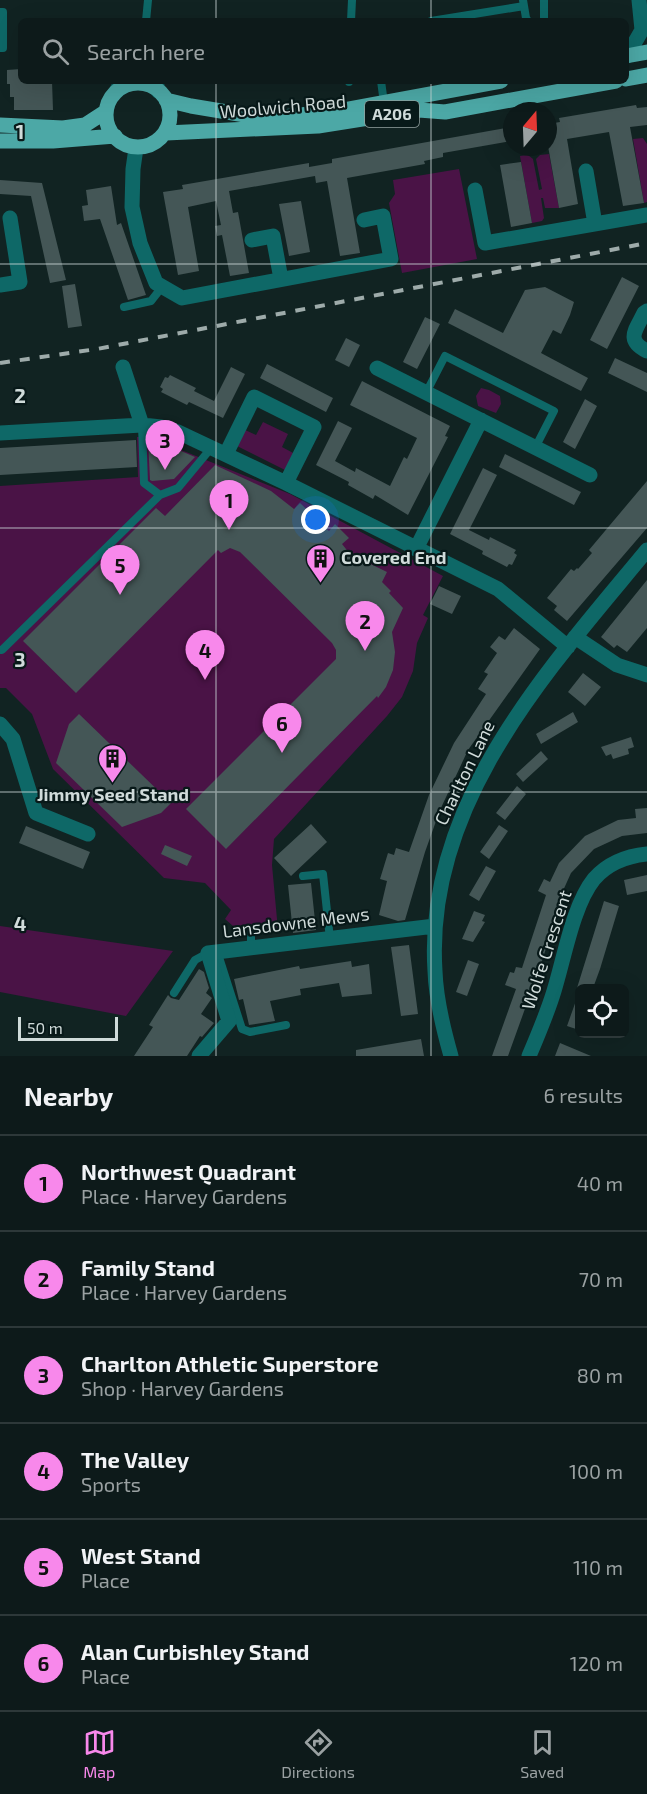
<!DOCTYPE html>
<meta charset="utf-8">
<style>
:root{--surface:#0d1a1a;--page:#162323;--text:#f1f3f6;--muted:#9aa1a2;--line:#2d3839;--accent:#f888eb}
body{margin:0;font-family:"Exo 2",sans-serif;background:var(--page);color:var(--text)}
.controls{position:absolute;right:18px;bottom:18px;display:grid;overflow:hidden;border-radius:9px;box-shadow:0 6px 24px #0002}
.controls button{width:54px;height:54px;display:grid;place-items:center;padding:0;border:0;border-bottom:2px solid var(--line);background:var(--surface);color:var(--text);font:30px sans-serif}
.compass{position:absolute;left:503px;top:102px;width:54px;height:54px;border-radius:50%;background:var(--surface);box-shadow:0 6px 24px #0002;rotate:19deg}
.scale{position:absolute;left:18px;bottom:15px;width:100px;box-sizing:border-box;padding-left:6px;border:3px solid #d0dbda;border-top:0;font-size:16px;line-height:21px;white-space:nowrap;color:#d0dbda;-webkit-text-stroke:4px #081919;paint-order:stroke}
.you{position:absolute;left:316px;top:520px;width:21px;height:21px;margin:-15px;border:4px solid #fff;border-radius:50%;background:#1a73e8;box-shadow:0 0 0 9px #1a73e833}
.badge{display:grid;place-items:center;width:39px;height:39px;border-radius:50%;background:var(--accent);color:#111;font-size:20px;font-weight:700}
.pin{position:absolute;translate:-50% -50px;filter:drop-shadow(0 2px 3px #0008)}
.pin::after{content:'';position:absolute;top:32px;width:21px;height:18px;background:inherit;clip-path:polygon(0 0,100% 0,50% 100%)}
.list{margin:0;padding:0;list-style:none}
h2{display:flex;justify-content:space-between;align-items:center;height:78px;margin:0;padding:0 24px;font-size:26px}
h2 small{font-size:20px;font-weight:400;color:var(--muted)}
.list li{display:grid;grid-template-columns:39px 1fr auto;gap:18px;align-items:center;box-sizing:border-box;height:96px;padding:0 24px;border-top:2px solid var(--line)}
.list b{display:block;font-size:22px;white-space:nowrap}
.list p{margin:0;font-size:20px;white-space:nowrap;color:var(--muted)}
.list em{font-size:20px;font-style:normal;color:var(--muted)}
.icon{flex:none;width:33px;height:33px;fill:none;stroke:currentColor;stroke-width:2;stroke-linecap:round;stroke-linejoin:round}
.map{position:relative;flex:none;width:647px;height:1056px;overflow:hidden}
.search{position:absolute;background:var(--surface);box-shadow:0 6px 24px #0002;left:18px;right:18px;top:18px;height:66px;display:flex;align-items:center;gap:15px;box-sizing:border-box;padding:0 21px;border-radius:9px;color:var(--muted);font-size:22px}
.sheet{height:654px;background:var(--surface)}
nav{display:flex;justify-content:space-around;align-items:center;box-sizing:border-box;height:84px;border-top:2px solid var(--line);background:var(--surface);font-size:16px;color:var(--muted)}
nav a{display:grid;justify-items:center;gap:3px}
nav .on{color:var(--accent)}
.map>svg:first-child{display:block}
</style>
<div class="map">
<svg width="647" height="1056" viewBox="0 0 647 1056">
<rect width="100%" height="100%" fill="#112322"/>
<path fill="#4a1346" d="M643,138L647,144V202L644,203L633,139Z
M549,154L559,208H545L543,198H541L544,218L542,221L532,223L520,156L528,155L533,159L539,190L542,189L536,159L540,155Z
M459,169L477,259L402,273L389,203L395,194L393,180Z
M481,388L489,390L500,396L501,404L496,413L478,406L476,396Z
M263,422L288,434L282,447L295,454L287,471L235,445L243,429L256,435Z
M137,437H149L290,494L443,576L423,615L428,618L417,643L413,671L402,697L387,716L274,839L272,865L278,930L234,935L233,926L225,919L231,910L205,883L164,878L53,769L32,714L6,688H0V486L138,477Z
M0,926L173,951L126,1016L0,992Z"/>
<path fill="#445656" d="M21,69V81H52L53,110H14V97H10V84H7V70Z
M636,105L637,108L647,107V125L630,127L644,203L623,206L609,132L567,139L578,204L559,208L548,146V124L560,122L559,118Z
M512,127V141L443,153V157L424,161L425,164L347,178L360,253L340,256L327,181L316,183L315,176L229,191L233,213L238,212L249,273L230,276L222,235L217,236L215,226L221,225L216,201L188,207L199,271L178,275L163,192L183,189L182,185L309,163V167L332,163V159Z
M521,162L532,223L511,227L500,165Z
M0,180L42,183L66,280L50,283L31,196L0,194Z
M111,186L117,225L121,223L146,295L128,300L100,219L84,221L82,206L88,205L86,190Z
M301,201L310,252L289,256L279,204Z
M622,277L639,286L607,349L590,340Z
M75,284L82,326L68,328L62,286Z
M545,287L574,302L570,315L561,334L553,330L541,353L588,378L581,391L448,323L455,309L503,333L525,290Z
M425,317L440,324L417,369L403,362Z
M346,338L360,345L349,367L335,360Z
M615,358L647,373V392L608,373Z
M267,364L333,398L326,412L260,378Z
M231,367L245,374L223,418L189,402L187,405L161,392L163,389L160,387L165,377L168,378L170,375L196,388L194,391L214,401Z
M362,381L450,426L445,436L448,437L408,515L375,495L373,499L348,485L349,482L316,465L338,421L352,428L335,461L355,472L356,468L390,486L404,457L407,459L417,438L350,405Z
M585,399L597,406L575,449L563,442Z
M148,439H153L195,457L174,479L152,481L150,480Z
M136,440L137,467L0,475V448Z
M505,454L581,492L574,505L499,467Z
M215,465L271,491L294,509L300,503L329,531L335,524L349,538L342,544L350,554L387,572L382,582L391,591L389,593L403,608L392,632L395,652L393,670L386,687L378,698L377,696L226,849L186,809L336,659V650L332,643L240,552L230,548L221,553L218,550L76,693L23,641L156,508L165,516Z
M483,468L497,475L469,530L489,540L490,537L516,550L514,553L517,555L512,565L509,564L507,567L482,554L483,551L450,534Z
M647,481V528L567,621L554,610L557,606L547,598L571,569L574,571L577,568L578,569L592,553L589,550Z
M647,580V628L627,652L617,645L614,648L601,637Z
M439,586L461,596L452,614L430,604Z
M514,628L540,649L468,750L440,810L425,852L405,920L398,921L379,915L387,881L380,879L388,853L394,855L396,848L409,852L429,795L454,743L486,694L478,689L488,674L484,672L497,653L490,647L499,636L505,640Z
M583,673L601,687L585,706L568,692Z
M573,712L578,722L541,744L536,734Z
M79,714L171,803L161,813L122,827L56,763L69,724Z
M631,737L634,747L628,749L629,754L613,759L611,754L606,756L601,747Z
M541,751L548,759L523,782L516,774Z
M517,786L526,794L505,820L496,813Z
M647,808V833L622,836L594,849L571,873L557,904L559,905L548,935L550,936L540,967L508,1056H492L516,989L505,985L510,972L514,973L516,967L522,968L546,895L538,891L544,879L550,882L559,863L585,836L618,820L636,818L635,809Z
M311,824L327,842L291,876L274,858Z
M499,825L508,831L489,859L480,852Z
M26,826L90,852L83,869L19,843Z
M165,845L192,856L187,866L161,854Z
M486,866L496,871L479,901L469,895Z
M647,875V891L627,895L624,880Z
M311,883L316,930L293,933L288,885Z
M604,901L619,906L600,969L593,988H577Z
M474,911L485,915L482,921L485,922L473,942L462,939Z
M409,945L418,1014L401,1016L391,947Z
M468,960L479,964L467,996L456,992Z
M351,961L352,967L369,964L372,994L342,997L339,983L300,989L301,995L270,1001L275,1021L249,1025L243,999L239,1000L234,979L299,966L300,969Z
M199,969L204,972L209,988L206,993L212,998L201,1014L214,1023L202,1037L200,1036L187,1056H134L153,1027L149,1025L168,995L171,998L179,1000Z
M578,995H579V1030L567,1026Z
M421,1039L424,1056H356V1050Z
M560,1043L591,1056H555Z"/>
<g fill="none" stroke-linecap="round" stroke-linejoin="round">
<path stroke="#0e6867" stroke-width="8" d="M523,0L526,18L528,21
M0,12H3V48H0
M146,21L148,0
M351,21L352,0
M431,21L524,6
M544,21V0
M381,81L384,103
M349,82V81
M124,307L151,301L162,287
M426,393L445,356L554,411L535,448
M142,425L144,483L160,495
M0,650H2L160,495L178,488L212,447
M303,876L323,874L330,939
M251,948V933
M217,951L242,1029L250,1032L286,1025
M174,993L195,960L208,953"/>
<path stroke="#0e6867" stroke-width="15" d="M627,56L642,30L639,0
M156,81L158,91
M117,90L122,81
M136,148L133,169L132,207L140,243L156,283L182,298L391,259L383,216L364,220
M586,171L595,224
M475,190L485,243L647,215
M252,240L273,236L281,279
M0,285L20,282L10,218
M647,311L644,313C636,330 625,340 647,351
M123,367L142,425
M377,368L590,475
M0,433L142,425L161,427L178,432L286,483L498,589L568,647
M226,454L254,397L314,427L286,483
M416,549L481,420
M575,637L617,665L647,675
M0,724L13,739L36,813L88,834
M199,1056L229,1021L208,953L435,926
M451,1056C443,1028 436,1000 435,971C424,803 548,670 647,550
M529,1056C538,1035 547,1014 554,991C564,959 573,905 594,879C608,863 627,856 647,854"/>
<path stroke="#4ca8a6" stroke-width="15" d="M626,56L647,52
M626,79L647,75
M106 115a32 32 0 1 1 64 0a32 32 0 1 1-64 0Z
M166,100L191,106L245,115L283,117L344,110L501,81
M0,125L63,128L85,125L105,112
M166,133L318,126L419,110L445,112L616,81
M0,141H53L115,136"/>
<path stroke="#9eabaa" stroke-width="4" stroke-dasharray="10 10" stroke-linecap="butt" d="M0,363L97,349L647,243"/>
</g>
<path fill="none" stroke="#d0dbda" stroke-width="1.5" stroke-opacity="0.55" d="M216,0V21M431,0V21M216,81V1056M431,81V1056M0,264H647M0,528H647M0,792H647"/>
<defs>
<symbol id="building-pin" viewBox="-11 -11 22 30"><path d="M0 17L-7.5 6A9.5 9.5 0 1 1 7.5 6Z" fill="#f888eb" stroke="#081919"/><path d="M-4-6H4V6H1V3H-1V6H-4ZM-2.5-4.3h1.7v1.8h-1.7ZM.8-4.3h1.7v1.8H.8ZM-2.5-1h1.7V.8h-1.7ZM.8-1h1.7V.8H.8Z" fill="#111"/></symbol>
</defs>
<g fill-rule="evenodd">
<use href="#building-pin" x="304" y="542" width="33" height="45"/>
<use href="#building-pin" x="96" y="742" width="33" height="45"/>
</g>
<g text-anchor="middle" stroke-width="4.5" stroke-linejoin="round" paint-order="stroke">
<rect fill="#081919" stroke="#94a1a0" stroke-width="1.5" x="365" y="101" width="54" height="26" rx="4.5"/>
<g font-size="16" font-weight="bold" fill="#d0dbda">
<text x="392" y="120">A206</text>
</g>
<g font-size="18" fill="#d0dbda" stroke="#081919">
<text transform="translate(283 107) rotate(-5)" y="6">Woolwich Road</text>
<text transform="translate(465 773) rotate(-64)" y="6">Charlton Lane</text>
<text transform="translate(296 923) rotate(-7)" y="6">Lansdowne Mews</text>
<text transform="translate(547 950) rotate(-72)" y="6">Wolfe Crescent</text>
</g>
<g font-size="18" font-weight="bold" fill="#d0dbda" stroke="#081919" text-anchor="start">
<text x="341" y="564">Covered End</text>
<text x="113" y="801" text-anchor="middle">Jimmy Seed Stand</text>
</g>
</g>
<g font-size="20" text-anchor="middle" font-weight="bold" fill="#d0dbda" stroke="#081919" stroke-width="4.5" stroke-linejoin="round" paint-order="stroke">
<text x="20" y="139">1</text>
<text x="20" y="403">2</text>
<text x="20" y="667">3</text>
<text x="20" y="931">4</text>
</g>
</svg>
<div class="controls">
<button><svg class="icon" aria-label="locate" viewBox="0 0 24 24"><circle cx="12" cy="12" r="6"/><path d="M12 2v4M12 18v4M2 12h4M18 12h4"/></svg></button>
</div>
<svg class="compass" viewBox="-18 -18 36 36"><path d="M0-13l5 13h-10z" fill="#e53935"/><path d="M0 13l5-13h-10z" fill="#9aa1a2"/></svg>
<div class="scale">50 m</div>
<div class="you"></div>
<div class="pin badge" style="left:229px;top:530px">1</div>
<div class="pin badge" style="left:365px;top:651px">2</div>
<div class="pin badge" style="left:165px;top:470px">3</div>
<div class="pin badge" style="left:205px;top:680px">4</div>
<div class="pin badge" style="left:120px;top:595px">5</div>
<div class="pin badge" style="left:282px;top:753px">6</div>
<div class="search"><svg class="icon" aria-label="search" viewBox="0 0 24 24"><circle cx="10" cy="10" r="6"/><path d="M15 15l6 6"/></svg>Search here</div>
</div>
<section class="sheet">
<h2>Nearby<small>6 results</small></h2>
<ul class="list">
<li><span class="badge">1</span><div><b>Northwest Quadrant</b><p>Place · Harvey Gardens</p></div><em>40 m</em></li>
<li><span class="badge">2</span><div><b>Family Stand</b><p>Place · Harvey Gardens</p></div><em>70 m</em></li>
<li><span class="badge">3</span><div><b>Charlton Athletic Superstore</b><p>Shop · Harvey Gardens</p></div><em>80 m</em></li>
<li><span class="badge">4</span><div><b>The Valley</b><p>Sports</p></div><em>100 m</em></li>
<li><span class="badge">5</span><div><b>West Stand</b><p>Place</p></div><em>110 m</em></li>
<li><span class="badge">6</span><div><b>Alan Curbishley Stand</b><p>Place</p></div><em>120 m</em></li>
</ul>
</section>
<nav>
<a class="on"><svg class="icon" aria-label="map" viewBox="0 0 24 24"><path d="M3 6l6-2 6 2 6-2v14l-6 2-6-2-6 2zM9 4v14M15 6v14"/></svg>Map</a>
<a><svg class="icon" aria-label="directions" viewBox="0 0 24 24"><path d="M12 3l9 9-9 9-9-9zM9 14v-3h6M13 9l2 2-2 2"/></svg>Directions</a>
<a><svg class="icon" aria-label="saved" viewBox="0 0 24 24"><path d="M7 4h10v16l-5-4-5 4z"/></svg>Saved</a>
</nav>
